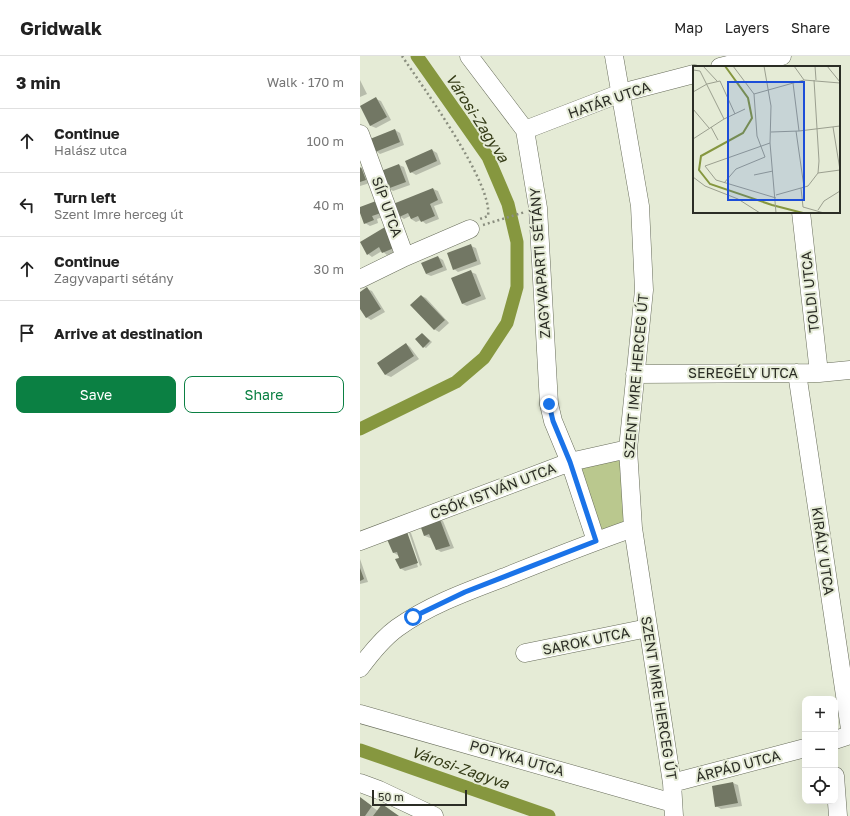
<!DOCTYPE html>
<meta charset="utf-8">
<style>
:root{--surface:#fff;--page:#f2f2f2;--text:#222;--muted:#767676;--line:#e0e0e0;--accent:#0b8043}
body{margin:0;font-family:"Golos Text",sans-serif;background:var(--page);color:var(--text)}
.controls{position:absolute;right:12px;bottom:12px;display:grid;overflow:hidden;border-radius:8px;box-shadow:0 4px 16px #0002}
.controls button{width:36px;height:36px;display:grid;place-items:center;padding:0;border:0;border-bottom:1px solid var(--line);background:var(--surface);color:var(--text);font:20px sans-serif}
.scale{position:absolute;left:12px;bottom:10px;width:95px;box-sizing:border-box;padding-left:4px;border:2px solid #2b2d25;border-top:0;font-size:11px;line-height:14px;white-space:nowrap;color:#2b2d25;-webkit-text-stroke:3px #e5ebd6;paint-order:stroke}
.stop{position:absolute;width:12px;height:12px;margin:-9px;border:3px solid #1a73e8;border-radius:50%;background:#fff}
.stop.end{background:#1a73e8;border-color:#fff;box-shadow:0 1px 4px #0008}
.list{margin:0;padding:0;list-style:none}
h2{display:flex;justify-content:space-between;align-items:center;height:52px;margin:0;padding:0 16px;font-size:17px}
h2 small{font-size:13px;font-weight:400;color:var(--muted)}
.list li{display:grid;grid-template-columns:26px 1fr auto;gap:12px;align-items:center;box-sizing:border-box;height:64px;padding:0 16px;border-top:1px solid var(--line)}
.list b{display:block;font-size:15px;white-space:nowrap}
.list p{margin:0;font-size:13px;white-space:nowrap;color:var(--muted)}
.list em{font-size:13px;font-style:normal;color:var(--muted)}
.actions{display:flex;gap:8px;padding:12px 16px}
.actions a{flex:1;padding:9px 0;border:1px solid var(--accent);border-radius:8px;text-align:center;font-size:14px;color:var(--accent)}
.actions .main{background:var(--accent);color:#fff}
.icon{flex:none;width:22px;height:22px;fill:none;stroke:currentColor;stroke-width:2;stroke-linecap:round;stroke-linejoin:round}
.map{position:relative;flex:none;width:490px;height:760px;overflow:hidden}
header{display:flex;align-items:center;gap:24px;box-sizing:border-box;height:56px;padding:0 20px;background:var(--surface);border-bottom:1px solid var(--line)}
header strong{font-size:19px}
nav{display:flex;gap:22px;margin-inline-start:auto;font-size:14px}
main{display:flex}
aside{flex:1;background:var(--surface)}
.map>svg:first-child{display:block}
</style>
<header>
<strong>Gridwalk</strong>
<nav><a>Map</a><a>Layers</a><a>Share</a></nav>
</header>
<main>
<aside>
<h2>3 min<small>Walk · 170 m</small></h2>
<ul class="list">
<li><svg class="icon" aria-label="ahead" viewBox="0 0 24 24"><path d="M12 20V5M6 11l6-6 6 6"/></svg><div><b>Continue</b><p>Halász utca</p></div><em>100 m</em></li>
<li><svg class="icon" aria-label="left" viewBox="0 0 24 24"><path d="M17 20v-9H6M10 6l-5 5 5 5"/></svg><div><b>Turn left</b><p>Szent Imre herceg út</p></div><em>40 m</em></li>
<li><svg class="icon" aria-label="ahead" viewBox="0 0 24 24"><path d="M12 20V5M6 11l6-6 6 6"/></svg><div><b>Continue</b><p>Zagyvaparti sétány</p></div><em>30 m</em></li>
<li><svg class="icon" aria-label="arrive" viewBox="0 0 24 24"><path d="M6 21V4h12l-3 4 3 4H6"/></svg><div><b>Arrive at destination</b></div></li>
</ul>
<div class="actions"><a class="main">Save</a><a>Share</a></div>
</aside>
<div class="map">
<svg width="490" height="760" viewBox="0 0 490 760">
<rect width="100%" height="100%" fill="#e5ebd6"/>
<path fill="#bac88e" d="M268,393L273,472L236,485L210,406Z"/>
<path fill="#0003" d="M0,24L7,38L0,41Z
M16,43L21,45L31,64L16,72L11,70L1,51Z
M35,74L40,77L44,89L20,98L16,95Z
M72,94L77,97L81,108L56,119L51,116Z
M39,109L44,111L50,129L33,135L28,132Z
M1,112L6,115L10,127L0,130V113Z
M73,133L78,135L83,147L74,150L79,163L66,168L61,164L56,166L51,163L50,160L44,163L39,160Z
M16,146L25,160L17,163L18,167L10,170L5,167L0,152Z
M25,172L38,195L27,199L22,195L12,201L8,198Z
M111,190L116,192L121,208L98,216L94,213Z
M78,201L83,204L87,214L71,220L66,218Z
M111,216L116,218L126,243L107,250L103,248Z
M7,233L12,235L25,256L11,264L6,261L0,251V237Z
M62,240L66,242L89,267L79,276L74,273Z
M63,278L72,286L66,292L64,291Z
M46,288L50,291L59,303L31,321L26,319L18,307Z
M79,463L83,465L94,492L81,496L76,493L72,482H70L65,480L61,469Z
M46,474L51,477L62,509L60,510L49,477H47L58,511L45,515L40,512V503L39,500L34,497Z
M0,503L8,526L0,528Z
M373,727L378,729L382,750L361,753L356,750L353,731Z
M0,742L18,755L38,760H0Z"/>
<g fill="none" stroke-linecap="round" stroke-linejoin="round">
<path stroke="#86973f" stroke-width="13" d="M0,373L96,326L124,302L147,267L157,231V186L148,148L128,101L57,0
M0,694L189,760"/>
</g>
<path fill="#727764" d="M16,41L27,61L10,70L0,50Z
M35,73L40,86L15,96L10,83Z
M72,93L77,105L50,117L45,105Z
M39,108L46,126L27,133L21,115Z
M1,111L6,124L0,126V112Z
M73,132L78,144L70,148L75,160L61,166L58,160L51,163L48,157L39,161L33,148Z
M16,145L21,157L12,160L14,164L4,168L0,157V151Z
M25,171L34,192L22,197L19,191L7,199L0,186Z
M111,188L117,205L93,214L87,197Z
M78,200L83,211L66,218L61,207Z
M111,214L121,240L102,248L91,222Z
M7,231L21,253L6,262L0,253V236Z
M61,239L85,264L74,274L50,249Z
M62,277L70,285L63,292L55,283Z
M46,287L54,300L25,319L17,307Z
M79,461L90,490L76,494L69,478L64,480L60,469Z
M46,473L58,507L40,513L35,503L39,502L37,496L33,497L26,481Z
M0,512L4,523L0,525Z
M373,726L378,747L355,751L352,730Z
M0,741L12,750L5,760H0Z
M22,748L39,760H13Z"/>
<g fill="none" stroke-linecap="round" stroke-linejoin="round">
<defs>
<path id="minor" d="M109,0L165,74L178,152L189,348L193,365L210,406L236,485
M254,0L280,150L284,234L268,393L273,472L312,727L314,760
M360,11L384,5L422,0
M165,74L261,37L334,18
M0,78L45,201
M441,156L459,317
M0,223L45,201L110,173
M437,317L490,673
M275,318L459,317L490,314
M0,485L210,406L268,393
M165,597L288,572
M0,612C11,597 22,583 37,572C69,549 108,535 145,521C187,504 230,487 273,472
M0,658L313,747
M475,684L490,679
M475,720L478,760
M0,727L19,734L74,760
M312,727L445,692"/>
</defs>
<use href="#minor" stroke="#686d5b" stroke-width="19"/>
<path stroke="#8a8e7f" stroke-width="2.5" stroke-dasharray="2 3" stroke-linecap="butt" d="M42,0C62,30 133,127 128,160L120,163
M123,169L165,156"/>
<use href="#minor" stroke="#fff" stroke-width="18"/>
</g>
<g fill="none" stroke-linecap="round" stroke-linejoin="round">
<path stroke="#1a73e8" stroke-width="5" d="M53,561L105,536L236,485L210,406L193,365L189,348"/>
</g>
<g text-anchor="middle" stroke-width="4" stroke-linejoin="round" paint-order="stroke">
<g font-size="14" fill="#2b2d25" stroke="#e5ebd6">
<text transform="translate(249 44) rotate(-19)" y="5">HATÁR UTCA</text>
<text transform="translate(27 151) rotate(70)" y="5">SÍP UTCA</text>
<text transform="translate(180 207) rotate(-94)" y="5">ZAGYVAPARTI SÉTÁNY</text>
<text transform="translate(450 236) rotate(-96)" y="5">TOLDI UTCA</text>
<text x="383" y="322">SEREGÉLY UTCA</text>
<text transform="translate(276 320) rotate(-85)" y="5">SZENT IMRE HERCEG ÚT</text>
<text transform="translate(133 435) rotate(-21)" y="5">CSÓK ISTVÁN UTCA</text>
<text transform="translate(463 495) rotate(82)" y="5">KIRÁLY UTCA</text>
<text transform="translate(226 585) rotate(-12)" y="5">SAROK UTCA</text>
<text transform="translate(299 642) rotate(81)" y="5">SZENT IMRE HERCEG ÚT</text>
<text transform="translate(157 702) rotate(16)" y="5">POTYKA UTCA</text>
<text transform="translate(378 710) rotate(-15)" y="5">ÁRPÁD UTCA</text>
</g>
<g font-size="15" font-style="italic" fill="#333a15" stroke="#e5ebd6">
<text transform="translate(117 62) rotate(57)" y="5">Városi-Zagyva</text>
<text transform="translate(100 712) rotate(19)" y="5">Városi-Zagyva</text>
</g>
</g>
<g transform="translate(333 10)">
<rect width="147" height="147" fill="#e5ebd6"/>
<path fill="none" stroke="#86973f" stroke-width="2" d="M32,0L55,32L59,52L50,67L8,90L6,104L17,118L79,139L110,147"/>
<path fill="none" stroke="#9b9f8f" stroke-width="1" d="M10,0L24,15M40,0L61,28L64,70L72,91M71,0L78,40L77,77L83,147M101,0L111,14M122,0L123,14M134,0L147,16M0,4L7,5L31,53M100,17L106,65M0,26L14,18L27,15L42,48M61,28L111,14L147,17M0,43L16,62M18,61L25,74M140,61L147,104M103,65L111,121M78,66L106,65L147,60M0,73L31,53L52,43M77,77L12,100L23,114L83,132M125,107L147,104M61,109L80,105M0,111L12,120L45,133L67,147M31,117L43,103L72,91M108,122L110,141L131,147M83,129L115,120L125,107L126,95L121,14M125,144L131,135L147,125"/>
<path fill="#1d4ed8" fill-opacity="0.15" stroke="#1d4ed8" stroke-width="2" d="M35,16H111V134H35Z"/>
<rect width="147" height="147" fill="none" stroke="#2b2d25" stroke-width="2"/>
</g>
</svg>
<div class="controls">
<button>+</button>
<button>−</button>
<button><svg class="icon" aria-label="locate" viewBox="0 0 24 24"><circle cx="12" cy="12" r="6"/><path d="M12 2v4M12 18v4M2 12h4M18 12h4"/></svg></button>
</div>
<div class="scale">50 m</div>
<div class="stop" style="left:53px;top:561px"></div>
<div class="stop end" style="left:189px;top:348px"></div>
</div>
</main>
